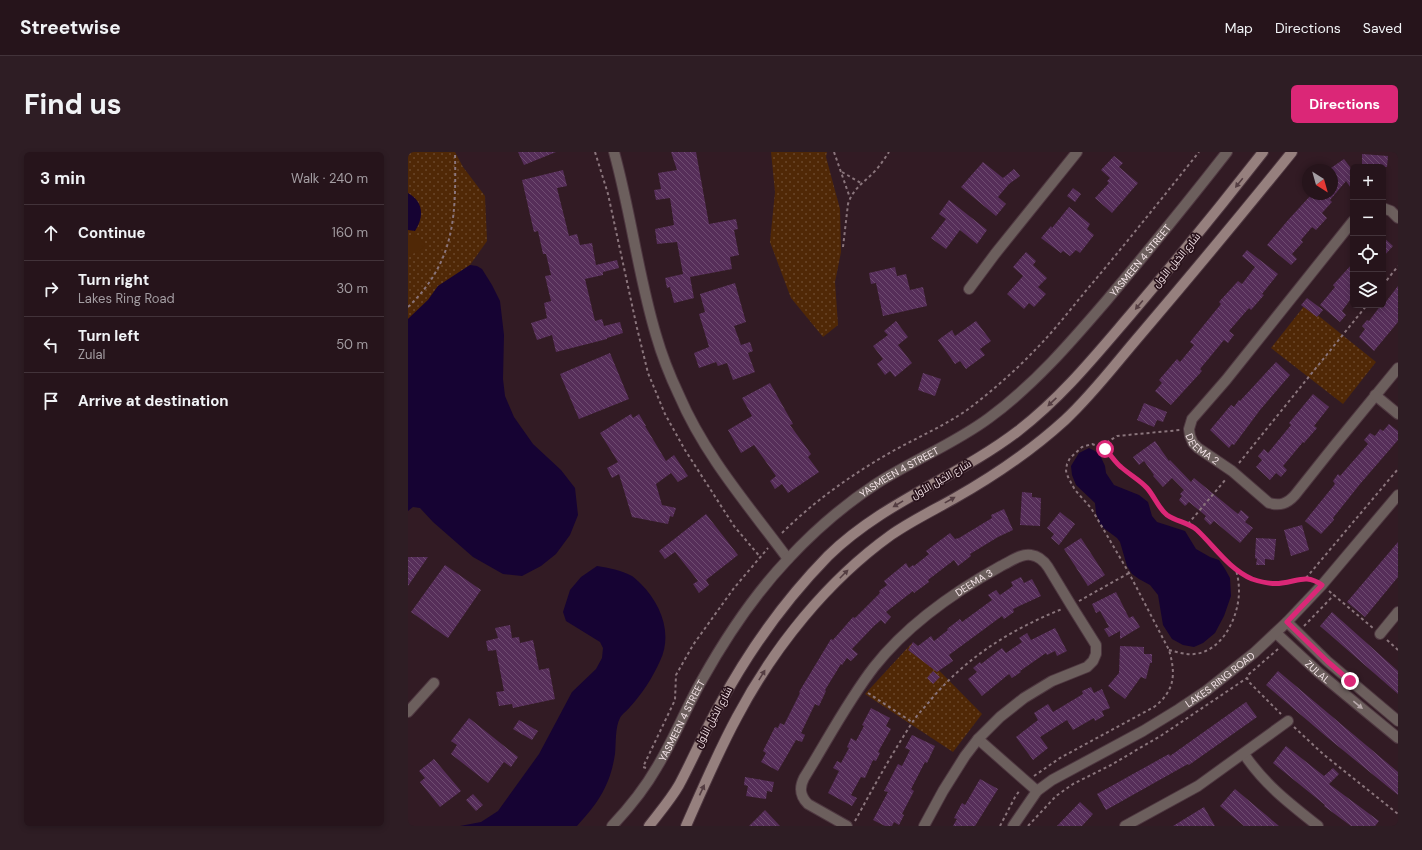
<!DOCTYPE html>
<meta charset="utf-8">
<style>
:root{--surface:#26141b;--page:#2e1d24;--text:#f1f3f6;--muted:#a49ea3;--line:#42333a;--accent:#db2777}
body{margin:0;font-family:"DM Sans",Cairo,sans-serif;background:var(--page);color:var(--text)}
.controls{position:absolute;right:12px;top:12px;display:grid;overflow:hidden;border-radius:6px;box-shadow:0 2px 6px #0003}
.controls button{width:36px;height:36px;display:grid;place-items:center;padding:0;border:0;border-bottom:1px solid var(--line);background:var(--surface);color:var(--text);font:20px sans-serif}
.compass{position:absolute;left:894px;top:12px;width:36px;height:36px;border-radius:50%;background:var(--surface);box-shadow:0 2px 6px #0003;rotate:143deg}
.stop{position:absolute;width:12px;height:12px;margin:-9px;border:3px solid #db2777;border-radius:50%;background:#fff}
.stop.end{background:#db2777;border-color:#fff;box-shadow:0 1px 4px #0008}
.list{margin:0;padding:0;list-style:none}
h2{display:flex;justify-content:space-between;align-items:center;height:52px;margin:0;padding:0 16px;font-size:17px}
h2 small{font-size:13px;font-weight:400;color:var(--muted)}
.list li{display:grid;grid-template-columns:26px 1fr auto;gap:12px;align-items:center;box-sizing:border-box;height:56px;padding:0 16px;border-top:1px solid var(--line)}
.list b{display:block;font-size:15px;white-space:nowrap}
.list p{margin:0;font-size:13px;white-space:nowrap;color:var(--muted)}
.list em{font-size:13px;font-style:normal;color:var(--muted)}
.icon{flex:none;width:22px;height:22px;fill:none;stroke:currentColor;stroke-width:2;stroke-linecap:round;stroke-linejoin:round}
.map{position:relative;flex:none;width:990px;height:674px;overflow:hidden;border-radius:6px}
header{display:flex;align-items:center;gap:24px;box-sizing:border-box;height:56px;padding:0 20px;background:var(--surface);border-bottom:1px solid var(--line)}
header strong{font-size:19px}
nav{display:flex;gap:22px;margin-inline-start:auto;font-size:14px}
.intro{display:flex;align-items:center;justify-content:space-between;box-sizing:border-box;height:96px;padding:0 24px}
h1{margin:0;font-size:28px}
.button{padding:10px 18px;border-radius:6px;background:var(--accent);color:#fff;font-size:14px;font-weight:700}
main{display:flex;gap:24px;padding:0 24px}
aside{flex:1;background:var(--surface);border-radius:6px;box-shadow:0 2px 6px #0003}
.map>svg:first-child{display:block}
</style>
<header>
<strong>Streetwise</strong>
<nav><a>Map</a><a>Directions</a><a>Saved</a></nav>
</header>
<div class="intro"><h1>Find us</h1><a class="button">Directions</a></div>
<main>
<aside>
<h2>3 min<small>Walk · 240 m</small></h2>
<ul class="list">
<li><svg class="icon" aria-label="ahead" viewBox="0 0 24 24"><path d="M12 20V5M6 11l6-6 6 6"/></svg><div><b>Continue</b></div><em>160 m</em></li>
<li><svg class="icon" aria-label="right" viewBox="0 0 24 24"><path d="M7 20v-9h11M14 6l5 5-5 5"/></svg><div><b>Turn right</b><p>Lakes Ring Road</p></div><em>30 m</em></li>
<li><svg class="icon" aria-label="left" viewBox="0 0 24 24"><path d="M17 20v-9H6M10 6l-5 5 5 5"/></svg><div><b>Turn left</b><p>Zulal</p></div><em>50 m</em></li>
<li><svg class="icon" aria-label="arrive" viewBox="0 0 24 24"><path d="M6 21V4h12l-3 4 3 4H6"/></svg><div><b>Arrive at destination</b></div></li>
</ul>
</aside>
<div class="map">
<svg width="990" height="674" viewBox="0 0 990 674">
<defs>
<pattern id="green-dots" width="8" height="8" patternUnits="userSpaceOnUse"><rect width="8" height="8" fill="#502806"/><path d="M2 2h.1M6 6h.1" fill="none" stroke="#6a472a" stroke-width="1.8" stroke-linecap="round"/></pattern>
<pattern id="building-back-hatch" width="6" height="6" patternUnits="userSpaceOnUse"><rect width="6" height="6" fill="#562e59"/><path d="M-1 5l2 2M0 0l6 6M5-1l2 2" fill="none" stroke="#6f4c71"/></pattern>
</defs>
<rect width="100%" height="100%" fill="#321b24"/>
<path fill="url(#green-dots)" d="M0,0H47L55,15L77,44L79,89L62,113L30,134L20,148L0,167Z
M363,0H419L418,5L432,57L433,100L427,130L430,173L415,185L383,146L362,90L367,40Z
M897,153L968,210L935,252L863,196Z
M504,491L574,562L545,600L457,542Z"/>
<path fill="#502806" d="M9,83L17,93C12,99 7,102 0,103V84Z"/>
<path fill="#160333" d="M0,41C16,50 16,65 7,79L0,78Z
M62,113L69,114L74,117L84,133L92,149L96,183L95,227L97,244L106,265L125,292L153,318L167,336L170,363L162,383L148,402L133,414L114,424L95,422L65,405L25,370L12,356L5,355L0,359V167L20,148L30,134Z
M681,296L691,301L697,314L698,321L706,333L731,343L740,350L744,364L749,370L777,379L788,397L802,405L811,408L817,417L822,426L823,444L816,464L807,481L795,491L786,495L775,493L764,487L755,473L750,443L742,433L731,427L724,422L719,414L712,390L709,386L693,374L688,361L687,351L668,333L664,323L663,314L671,301Z
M189,414C201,416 213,418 224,424C227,426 230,429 233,432C253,452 265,482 252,509C245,525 234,542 222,555C219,559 214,562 212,566C207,575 208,592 207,602C202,634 190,651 169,674H52L73,670L90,659L131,602L164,540L188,517L194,506L195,496L192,490L158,469L155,460L162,438L173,425Z"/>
<path fill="url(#building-back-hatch)" d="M110,0H148L116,13Z
M263,0H288L301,72L328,67L330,77L326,78L331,103L322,105L324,117L282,125L286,146L266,151L262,135L259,136L257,126L275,122L269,90L249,92L247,77L266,73L262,46L248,48L246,38L253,37L250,21L269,18Z
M954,2L980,4L979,15H954Z
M706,4L715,11L711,15L730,31L704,61L687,46L701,31L699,29L702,26L693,18Z
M936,7L945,19V39L938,29L922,48L924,50L914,61L919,66L908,78L904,75L893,88L895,90L884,102L889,107L883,113L859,93L881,67L904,42H924V18H920Z
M575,10L595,26L606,17L612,24L601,32L590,45L598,52L588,64L553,35Z
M155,18L159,34L149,36L161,84L169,82L172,93L184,91L188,113L209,108L211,116L195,120V123L177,127L187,169L194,167L196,174L212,170L215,181L199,186V187L148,200L144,183L129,188L123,171L139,166L136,151L143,149L137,124L143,123L138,102H135L130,79L126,80L114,28Z
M665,36L673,42L667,50L659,44Z
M541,48L579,78L569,92L552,78L538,97L523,86L538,67L531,62Z
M661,55L682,72L679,77L686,83L672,101L668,98L662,104L655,99L653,101L633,86L643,74L644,76Z
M975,85L985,94L975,105Z
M839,98L870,122L854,142L856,143L843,158L841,156L821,179L826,183L820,191L816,188L792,217L794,219L763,253L747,239L754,231L751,228L769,207L772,210L786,193L782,190L813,152L811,150L830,129L834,132L847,115L834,104Z
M618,100L628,109L625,113L639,126L630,135L638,142L626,155L621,151L616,157L599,142L615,124L605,115Z
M945,111V144L934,159L938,163L932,170L912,153L927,135L925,133Z
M487,115L489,124L498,122L502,138L515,135L519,154L475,164L468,131L463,132L461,121Z
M327,131L338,170L326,174L333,193L342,190L345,199L340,201L347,220L325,228L319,211L310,214L308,210L291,216L286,201L301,195L291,162L297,160L292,142Z
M990,134V170L966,199L951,185L957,177L954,174L959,168L961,169L973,153H975L976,149L977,151Z
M899,146L915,158L909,165L893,153Z
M488,169L500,185L490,193L504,211L487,225L482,219L477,223L469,212L475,207L465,194L480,183L476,179Z
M568,169L583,189L572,197L577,203L558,217L552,209L547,212L530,188L544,178L547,184Z
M202,201L221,247L171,267L152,222Z
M868,210L882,223L852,258L826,293L824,292L821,296L802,278L823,253L826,255L831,248L832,249Z
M515,221L533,227L527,244L510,238Z
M362,231L385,272L382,273L403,302L400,305L411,320L380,341L374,332L367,337L362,329L368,324L346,293L333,301L320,278L344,264L334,246Z
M905,242L921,255L906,274L909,276L896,291L895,290L875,314L879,318L873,325L868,321L862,328L848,315L854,308L850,304L856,297L860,301L883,273L881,271Z
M736,251L759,260L755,270L749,268L746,275L729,268Z
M223,262L225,266L231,262L238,274H237L258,309L266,303L280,324L270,330L263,321L248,332L254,353L268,356L265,365L262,364L260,372L224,365L211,322L204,326L199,316L210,310L192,281Z
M981,272L990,279V288L952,332L925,366L926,368L913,382L897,369L927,332L925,329L930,322L932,324L960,292L956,288L962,281L967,284L972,277L975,279Z
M747,289L761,309L762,308L783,330L786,326L830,362L833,358L841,365L837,370L845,376L832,391L806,369L802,373L796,367L798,364L781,350L777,354L771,348L774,344L772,342L776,338L764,326L755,335L745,324L746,323L736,309L731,313L725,305Z
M614,340L624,341V345L633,346L632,374L612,373Z
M596,357L605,378L590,385L562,402L563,404L550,414L546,408L520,428L521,430L506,441L505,439L478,460L483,465L477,472L473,468L466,474L444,497L450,502L443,509L439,506L434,513L433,512L417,538L418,539L411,554L407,552L393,581L397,583L394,590L388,588L370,619L353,610L358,601L355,599L367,575L370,576L372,571L376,573L392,541L391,540L423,487L425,488L445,465L447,466L472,441L471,439L479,433L476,429L498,411L501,416L505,413L506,414L521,402L518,399L542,381L547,387L551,386L584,366L583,363Z
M652,360L667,372L651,393L643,386L646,382L639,376Z
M298,362L330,403L298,428L301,433L291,441L285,432L290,429L267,400L257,407L251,399Z
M894,373L901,398L883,404L876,378Z
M673,386L697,423L680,434L656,397Z
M848,386L868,387L866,408L857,407V413H848L849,407L847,406Z
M990,390V425L957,465L939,450Z
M0,405H20L0,434Z
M37,413L73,438L40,486L3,460Z
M613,425L616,431L624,427L633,444L605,457L606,460L596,467L594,464L541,503L545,509L529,520L500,498L505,490L510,494L523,484L526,489L540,478L539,477L552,467L554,470L584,448L580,443L588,438L592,443L605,434L603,430Z
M708,440L721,466L725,464L732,475L712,487V479L701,485L696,477L701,475L692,459L688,461L684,452Z
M924,460L990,519V542L912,474Z
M102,473L104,486L111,485L112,491L125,488L131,518L141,516L147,547L105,556L104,552L91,554L88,540L96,539L88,498L80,499L78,489L90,486L87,476Z
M647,476L659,499L649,504L647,499L639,503L638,501L612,519L613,520L604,526L601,522L574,544L560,527L569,520L565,516L572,510L573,512L594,496L598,501L614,490L611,486L619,481L623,488Z
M712,494L736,495V502H744V511H742L738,527L733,525L717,547L700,534L711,521Z
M525,519L532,525L525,532L519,526Z
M870,519L990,620V643L920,586L858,533Z
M683,535L686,541L694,537L702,556L694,559L696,564L687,569L686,566L665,578L659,568L632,585L640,596L625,608L608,585L630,568L626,561L640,552L645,560L675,542L674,539Z
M838,550L849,565L781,613L780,612L698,658L689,642L761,602L762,604Z
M463,556L482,566L478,574L483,577L470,600L472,601L468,609L465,608L457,626L453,625L443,643L449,646L444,654L420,641L431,619L425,616L429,609L433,611L441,596L439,595L443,586L448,589L456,574L454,573Z
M61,566L110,605L103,615L96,610L80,631L43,602L49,593L43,589Z
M111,568L130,579L124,588L105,577Z
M504,583L527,594L519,611L517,610L503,637L506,639L494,662L496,663L491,673L486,670L484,674H477L465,668L480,640L476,639L490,612L494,614L502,598L497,596Z
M878,594L916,624L925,616L931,622L921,632L971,669L967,674H943L916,654L917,653L865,611Z
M26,607L53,639L32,655L12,630L17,626L11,619Z
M337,625L366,630L364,640L359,639L358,647L338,644L340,634L336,633Z
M572,627L590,637L567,674H545L549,667L546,666L554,651L557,653Z
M827,637L871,674H836L812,654Z
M65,642L75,653L68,659L58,648Z
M672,650L685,662L674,674H649Z
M796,655L807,674H765Z
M357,658L372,674H341Z"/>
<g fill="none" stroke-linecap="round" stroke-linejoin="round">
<defs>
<g id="minor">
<path d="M206,0C223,61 230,123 248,183C254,204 262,224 271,243C297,304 341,354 380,407"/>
<path d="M975,56L983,59L990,66"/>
<path id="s1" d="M945,69L818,228L784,267L781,277L782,284L785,291L790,296L824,319L861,351C872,354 879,352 887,343L926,294L990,216"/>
<path d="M561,137L587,102L669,0"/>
<path d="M967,243L990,262"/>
<path d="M879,470L919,509L990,569"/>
<path id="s2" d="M868,481L910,520L990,586"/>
<path d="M972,482L990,460"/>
<path d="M0,560L26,531"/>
<path d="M570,587L629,639"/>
<path d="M836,602C857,633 881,651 910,674"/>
<path id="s3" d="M204,674C221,656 237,636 249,615C266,587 278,556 294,528C318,485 346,443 380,407C407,378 436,353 468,332C505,308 546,292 581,266C626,233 663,190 699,148C740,99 780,50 819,0"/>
<path id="s4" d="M439,674L400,652C392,644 391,636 396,626C419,589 439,550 466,515C499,473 546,440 593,414C602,410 613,401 623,403C631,404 636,409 640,415L663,453L688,493V502L685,509L679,515L644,529L616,546L592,565L570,587L557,604L535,639L516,674"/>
<path id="s5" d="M605,674L629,639L644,628L735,579L771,557L798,539L846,501L879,470L914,433L990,343"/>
<path d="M717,674L790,634L880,569"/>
</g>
<path id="secondary" d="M241,674C251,661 263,647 271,633C285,607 296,580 311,554C340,500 377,448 420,404C475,350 550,325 610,279C654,245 687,204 723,162C768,109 812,55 855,0
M278,674C294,638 310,600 329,565C366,495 419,429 483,383C503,369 526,358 547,346C586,324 624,298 657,268C685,242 708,211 733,182C784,122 834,62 884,0"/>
</defs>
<use href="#minor" stroke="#4e3740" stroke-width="12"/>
<use href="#secondary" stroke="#4e3740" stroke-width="12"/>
<path stroke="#8a757c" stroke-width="2" stroke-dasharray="3 3" stroke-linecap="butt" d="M187,0L200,42L229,176L240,221L257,262L277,298L326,374L353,406
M426,0L442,46
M434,20L453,31
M435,95L440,52C445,36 457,30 468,18C473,12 477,6 481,0
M975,133L990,114
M0,155C48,109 48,62 47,0
M697,297L701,289L709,284L772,278
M831,311L959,153
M780,372L818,327
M374,381C406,349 446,321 485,299C510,285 536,274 559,258C583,240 607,219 627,198C647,178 664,155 682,134C719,90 755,45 791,0
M898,426L990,317
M921,439L965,476
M671,449L721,421
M896,474L926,443
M979,488L990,498
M870,497L840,523L839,526L842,531L873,562
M761,498C769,500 778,503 786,502C814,500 831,465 831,439C831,432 830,425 828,418
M460,541L504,570
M886,575L915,602L990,662
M238,616L235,615L267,548L268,523L285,493L326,436L360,396
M626,624L652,606L746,555C767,539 768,522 761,498L721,421L683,356L667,338L660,325L658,319L659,312L662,306L674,295L684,292L697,297L712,314L734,331L741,338L755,359L760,364L780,372L787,377L818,408L836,423L853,430L863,431L872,432L890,427L898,426L906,428
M447,669C465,636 483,603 504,571C508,564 515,557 521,550C557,506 602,478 654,457
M592,674L607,645L612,638
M620,674L648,644L665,632L703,613L754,583L839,526"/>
<use href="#minor" stroke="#6c5f5d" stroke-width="10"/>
<use href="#secondary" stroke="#96807e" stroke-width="10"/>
</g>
<defs><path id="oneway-solid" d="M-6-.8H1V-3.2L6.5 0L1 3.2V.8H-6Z"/></defs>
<g fill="#543d42">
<use href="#oneway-solid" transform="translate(831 31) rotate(129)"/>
<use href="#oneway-solid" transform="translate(731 153) rotate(130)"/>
<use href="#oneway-solid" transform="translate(644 250) rotate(137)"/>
<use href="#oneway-solid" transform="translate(542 348) rotate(-29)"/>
<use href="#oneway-solid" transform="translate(490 352) rotate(149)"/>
<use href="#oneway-solid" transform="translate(436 422) rotate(-45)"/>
<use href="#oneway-solid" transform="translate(354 523) rotate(-58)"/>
<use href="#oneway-solid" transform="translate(294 638) rotate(-65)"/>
</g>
<use fill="#b8a9ab" href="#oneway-solid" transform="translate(950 553) rotate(39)"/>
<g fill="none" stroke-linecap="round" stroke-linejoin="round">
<path stroke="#db2777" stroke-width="5" d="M697,297C703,303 707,310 713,315C722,323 732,328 739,336C747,345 750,356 759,363C769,370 780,370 789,378C807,395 821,417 844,427C853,430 864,433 874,431C891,429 898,422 914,433L879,470L919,509L942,529"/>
</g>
<g text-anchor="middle" stroke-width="3.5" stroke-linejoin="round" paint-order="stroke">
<g font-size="10" fill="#f7e6eb" stroke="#28111a">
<text dy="4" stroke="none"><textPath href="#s3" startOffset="787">YASMEEN 4 STREET</textPath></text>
<text transform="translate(768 108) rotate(-50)" y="4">شارع الخيل الأول</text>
<text dy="4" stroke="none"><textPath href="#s1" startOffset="291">DEEMA 2</textPath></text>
<text dy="4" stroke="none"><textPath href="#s3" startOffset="463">YASMEEN 4 STREET</textPath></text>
<text transform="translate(533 327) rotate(-30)" y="4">شارع الخيل الأول</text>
<text dy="4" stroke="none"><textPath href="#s4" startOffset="336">DEEMA 3</textPath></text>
<text dy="4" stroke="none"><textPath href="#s2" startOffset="57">ZULAL</textPath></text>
<text dy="4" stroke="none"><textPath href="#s5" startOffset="257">LAKES RING ROAD</textPath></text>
<text transform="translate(305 565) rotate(-62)" y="4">شارع الخيل الأول</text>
<text dy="4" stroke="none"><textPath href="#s3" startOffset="127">YASMEEN 4 STREET</textPath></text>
</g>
</g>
</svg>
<div class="controls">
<button>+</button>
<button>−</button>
<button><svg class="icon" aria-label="locate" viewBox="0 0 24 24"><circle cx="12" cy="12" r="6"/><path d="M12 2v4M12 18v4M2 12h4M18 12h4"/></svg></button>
<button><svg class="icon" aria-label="layers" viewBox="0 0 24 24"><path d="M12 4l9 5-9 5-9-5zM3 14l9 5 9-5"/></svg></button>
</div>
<svg class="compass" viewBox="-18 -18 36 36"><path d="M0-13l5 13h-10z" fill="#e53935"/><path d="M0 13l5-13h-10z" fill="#a49ea3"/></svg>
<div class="stop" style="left:697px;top:297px"></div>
<div class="stop end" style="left:942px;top:529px"></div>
</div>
</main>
